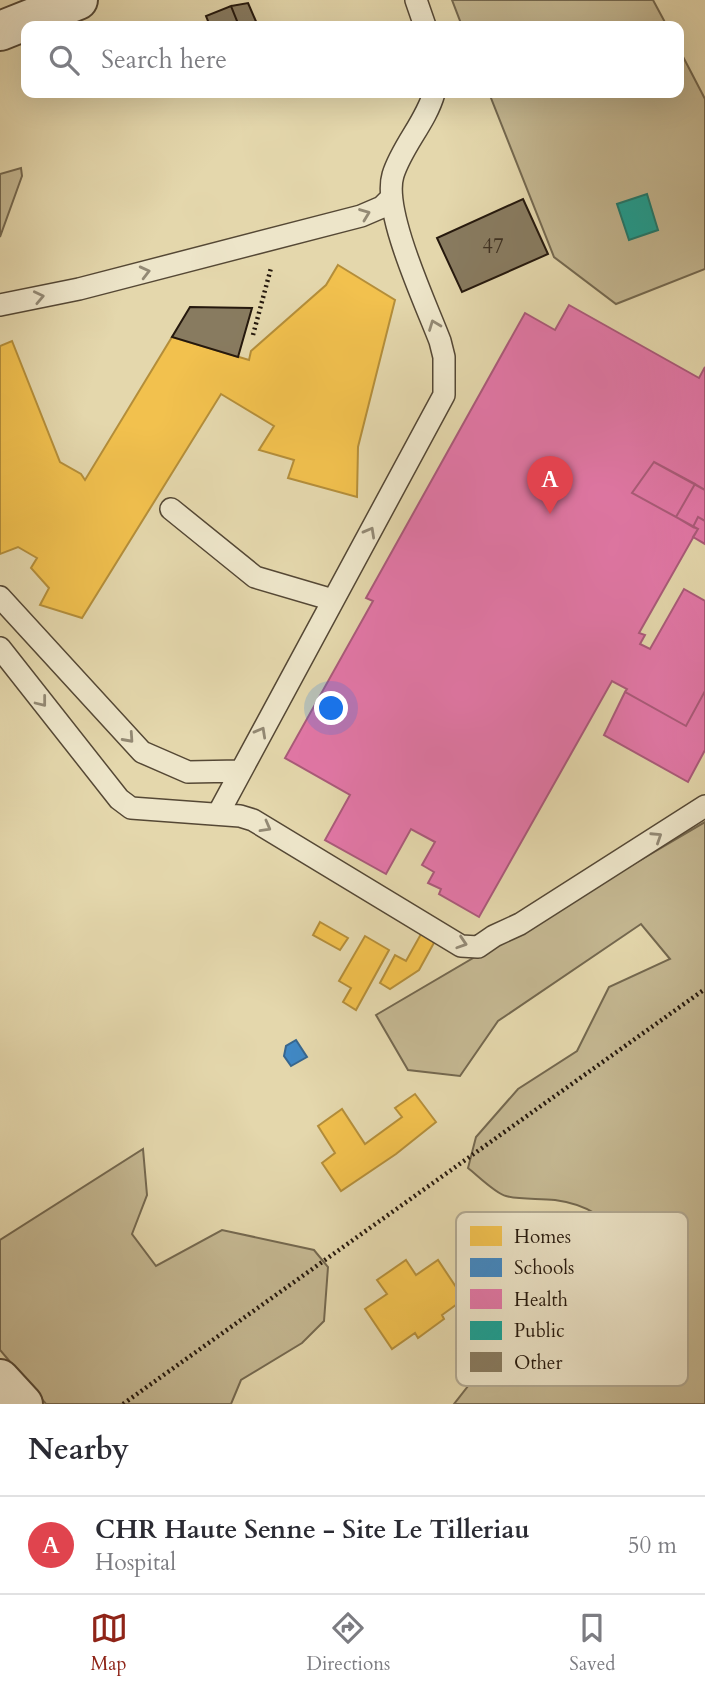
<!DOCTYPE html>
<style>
:root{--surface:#fff;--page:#f2f2f3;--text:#2b2b33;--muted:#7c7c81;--line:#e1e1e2;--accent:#8f2418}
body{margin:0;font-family:Cardo,serif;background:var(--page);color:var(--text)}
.you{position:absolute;left:332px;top:709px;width:24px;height:24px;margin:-18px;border:5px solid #fff;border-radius:50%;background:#1a73e8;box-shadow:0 0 0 10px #1a73e833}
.badge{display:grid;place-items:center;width:46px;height:46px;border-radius:50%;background:var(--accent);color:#fff;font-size:23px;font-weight:700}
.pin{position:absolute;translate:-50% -58px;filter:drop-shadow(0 2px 4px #0008)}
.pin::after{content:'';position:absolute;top:37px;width:24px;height:21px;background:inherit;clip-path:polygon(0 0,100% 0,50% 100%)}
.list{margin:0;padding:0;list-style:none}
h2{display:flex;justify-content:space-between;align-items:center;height:91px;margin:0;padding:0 28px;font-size:30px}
h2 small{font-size:23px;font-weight:400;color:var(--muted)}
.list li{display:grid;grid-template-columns:46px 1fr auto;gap:21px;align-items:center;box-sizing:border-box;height:98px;padding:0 28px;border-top:2px solid var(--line)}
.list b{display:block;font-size:26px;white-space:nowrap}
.list p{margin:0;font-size:23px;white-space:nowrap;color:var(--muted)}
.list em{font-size:23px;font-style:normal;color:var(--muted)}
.icon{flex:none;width:38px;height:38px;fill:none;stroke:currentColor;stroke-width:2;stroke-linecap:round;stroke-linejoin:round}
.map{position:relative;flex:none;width:705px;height:1404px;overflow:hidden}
.search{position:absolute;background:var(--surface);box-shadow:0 7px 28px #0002;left:21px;right:21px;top:21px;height:77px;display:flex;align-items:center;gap:18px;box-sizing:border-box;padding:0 24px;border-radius:14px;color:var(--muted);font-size:26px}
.sheet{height:189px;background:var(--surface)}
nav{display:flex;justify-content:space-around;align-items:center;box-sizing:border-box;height:98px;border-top:2px solid var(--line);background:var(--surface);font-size:19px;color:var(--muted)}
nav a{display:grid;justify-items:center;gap:4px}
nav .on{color:var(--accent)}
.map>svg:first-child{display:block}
</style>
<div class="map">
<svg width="705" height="1404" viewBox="0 0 705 1404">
<rect width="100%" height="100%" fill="#e4d7ac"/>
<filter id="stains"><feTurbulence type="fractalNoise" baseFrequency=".00286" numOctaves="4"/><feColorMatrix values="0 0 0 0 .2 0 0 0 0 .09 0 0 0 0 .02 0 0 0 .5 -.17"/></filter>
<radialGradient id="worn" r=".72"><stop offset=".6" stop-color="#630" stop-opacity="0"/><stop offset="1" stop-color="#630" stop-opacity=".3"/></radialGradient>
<path fill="#c4b791" stroke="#74684f" stroke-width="2" d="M452,0H653L667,26H462Z
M679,49L705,99V269L616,304L554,257L489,93H679Z
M21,168L22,176L0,237V174Z
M705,822V1404H454L472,1381L519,1359L531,1332L547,1319L566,1310L631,1319C638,1259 621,1209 555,1200C539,1198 521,1200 506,1196C496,1194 477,1175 468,1168L476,1137L518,1089L577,1051L609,987L670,959L641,924L498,1021L460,1076L408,1070L376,1015Z
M143,1149L147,1195L132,1234L156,1266L222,1230L314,1250L328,1267L324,1321L302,1343L241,1380L231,1404H46L0,1350V1240Z"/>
<path fill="#f2c14e" stroke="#b48e3a" stroke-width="2" d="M338,265L395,300L358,447L357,497L288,478L294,460L259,450L274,426L221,394L82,618L40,605L49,588L31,568L37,558L18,547L0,554V346L12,341L60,462L81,474L85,480L172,337L249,360L251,351L326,285Z
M320,922L348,938L340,950L313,935Z
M421,934L435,941L419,970L390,989L380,983L395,955L406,961Z
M365,936L389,950L356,1010L343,1002L351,988L339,981Z
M415,1094L436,1122L396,1154L341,1191L322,1163L335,1153L318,1126L342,1109L365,1144L402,1117L395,1108Z
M406,1260L416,1275L438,1260L464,1299L442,1315L444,1319L418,1338L415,1333L392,1349L365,1309L387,1294L377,1280Z"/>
<path fill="#3f88c5" stroke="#37668e" stroke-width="2" d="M296,1040L307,1057L291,1066L284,1056L286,1046Z"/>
<path fill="#e377a8" stroke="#aa5a7a" stroke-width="2" d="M569,305L699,378L705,367V490L654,462L632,493L698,529L639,633L645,635L640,644L650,649L684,589L705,601V691L686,726L625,692L627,689L612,681L479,917L439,894L441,889L428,883L434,872L422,865L435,842L411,829L386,874L325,840L350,795L285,758L373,601L366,598L525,313L555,330Z
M654,462L695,484L676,517L632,493Z
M695,484L705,490V521L698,517L693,527L676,517Z
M698,517L705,521V544L693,537L698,529L693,527Z
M705,691V750L688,782L604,735L625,692L686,726Z"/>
<path fill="#17a398" stroke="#1b796e" stroke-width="2" d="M647,194L658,230L629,240L617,204Z"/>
<path fill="#887b60" stroke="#25180d" stroke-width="2" d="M248,3L258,26H239L231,6Z
M231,6L239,26H210L206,16Z
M523,199L548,254L462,292L437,238Z
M190,307L252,308L238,357L172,337Z"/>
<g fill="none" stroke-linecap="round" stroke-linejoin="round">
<defs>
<path id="service" d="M416,0L425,26
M0,305L79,289L361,216L382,207L390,199
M171,509L255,577L333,600
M0,597L142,752L188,772L240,771
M0,648L119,799L131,808L240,816L253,820L461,946L478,947L494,936L520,924L705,806
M218,814L444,395V357L440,341C426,304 382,211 393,175C402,146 426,122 434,93"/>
<path id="minor" d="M0,1379L23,1404"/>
<path id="tertiary" d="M0,31L78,0"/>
</defs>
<use href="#service" stroke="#554835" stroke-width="24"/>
<use href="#minor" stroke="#554835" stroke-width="42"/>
<use href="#tertiary" stroke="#554835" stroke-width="42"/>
<path stroke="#25180d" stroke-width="4.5" stroke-dasharray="2 3.5" stroke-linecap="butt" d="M253,335L271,268
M123,1404L705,989"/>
<use href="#service" stroke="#ede5c9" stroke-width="21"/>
<use href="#minor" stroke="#ede5c9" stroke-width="38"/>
<use href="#tertiary" stroke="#ede5c9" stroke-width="38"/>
</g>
<defs><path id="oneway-chevron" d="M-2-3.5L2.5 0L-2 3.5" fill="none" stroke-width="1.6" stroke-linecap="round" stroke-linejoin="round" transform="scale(1.75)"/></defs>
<g stroke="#938974">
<use href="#oneway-chevron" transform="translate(365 214) rotate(-21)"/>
<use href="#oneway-chevron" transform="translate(145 272) rotate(-14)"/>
<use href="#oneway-chevron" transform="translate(39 297) rotate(-12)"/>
<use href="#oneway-chevron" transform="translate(434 325) rotate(-111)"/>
<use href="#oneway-chevron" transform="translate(370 532) rotate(-61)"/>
<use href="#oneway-chevron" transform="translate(42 702) rotate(52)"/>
<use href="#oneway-chevron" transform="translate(261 732) rotate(-61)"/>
<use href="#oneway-chevron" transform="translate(129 738) rotate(48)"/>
<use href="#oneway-chevron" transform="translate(266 827) rotate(29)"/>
<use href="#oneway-chevron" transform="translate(657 837) rotate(-33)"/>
<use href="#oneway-chevron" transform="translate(462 943) rotate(18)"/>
</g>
<g text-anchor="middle" stroke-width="7" stroke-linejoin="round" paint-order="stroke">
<g font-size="21" fill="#3e3122">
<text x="493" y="253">47</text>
</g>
</g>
<rect x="456" y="1212" width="232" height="174" rx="10" fill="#ede5c9" stroke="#b1a891" stroke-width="2"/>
<rect x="470" y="1226" width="32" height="20" fill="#f2c14e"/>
<rect x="470" y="1258" width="32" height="19" fill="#3f88c5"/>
<rect x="470" y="1289" width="32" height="20" fill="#e377a8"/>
<rect x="470" y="1321" width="32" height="19" fill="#17a398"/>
<rect x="470" y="1352" width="32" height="20" fill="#887b60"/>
<g font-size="19" fill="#25180d">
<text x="514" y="1243">Homes</text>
<text x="514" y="1274">Schools</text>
<text x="514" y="1306">Health</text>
<text x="514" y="1337">Public</text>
<text x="514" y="1369">Other</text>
</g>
<rect width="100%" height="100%" filter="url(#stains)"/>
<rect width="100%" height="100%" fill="url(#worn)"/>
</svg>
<div class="you"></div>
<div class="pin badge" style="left:550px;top:514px;background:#e0444e">A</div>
<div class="search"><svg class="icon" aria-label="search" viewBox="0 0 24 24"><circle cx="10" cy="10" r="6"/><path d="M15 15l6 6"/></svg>Search here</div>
</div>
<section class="sheet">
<h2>Nearby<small></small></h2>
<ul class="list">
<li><span class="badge" style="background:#e0444e">A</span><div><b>CHR Haute Senne - Site Le Tilleriau</b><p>Hospital</p></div><em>50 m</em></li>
</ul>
</section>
<nav>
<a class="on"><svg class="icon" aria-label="map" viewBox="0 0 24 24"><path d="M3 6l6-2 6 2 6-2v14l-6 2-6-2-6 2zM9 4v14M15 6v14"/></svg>Map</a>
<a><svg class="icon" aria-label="directions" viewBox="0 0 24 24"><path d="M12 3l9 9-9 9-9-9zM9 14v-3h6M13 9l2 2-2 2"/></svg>Directions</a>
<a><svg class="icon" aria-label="saved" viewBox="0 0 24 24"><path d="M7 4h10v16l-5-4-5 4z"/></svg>Saved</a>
</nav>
